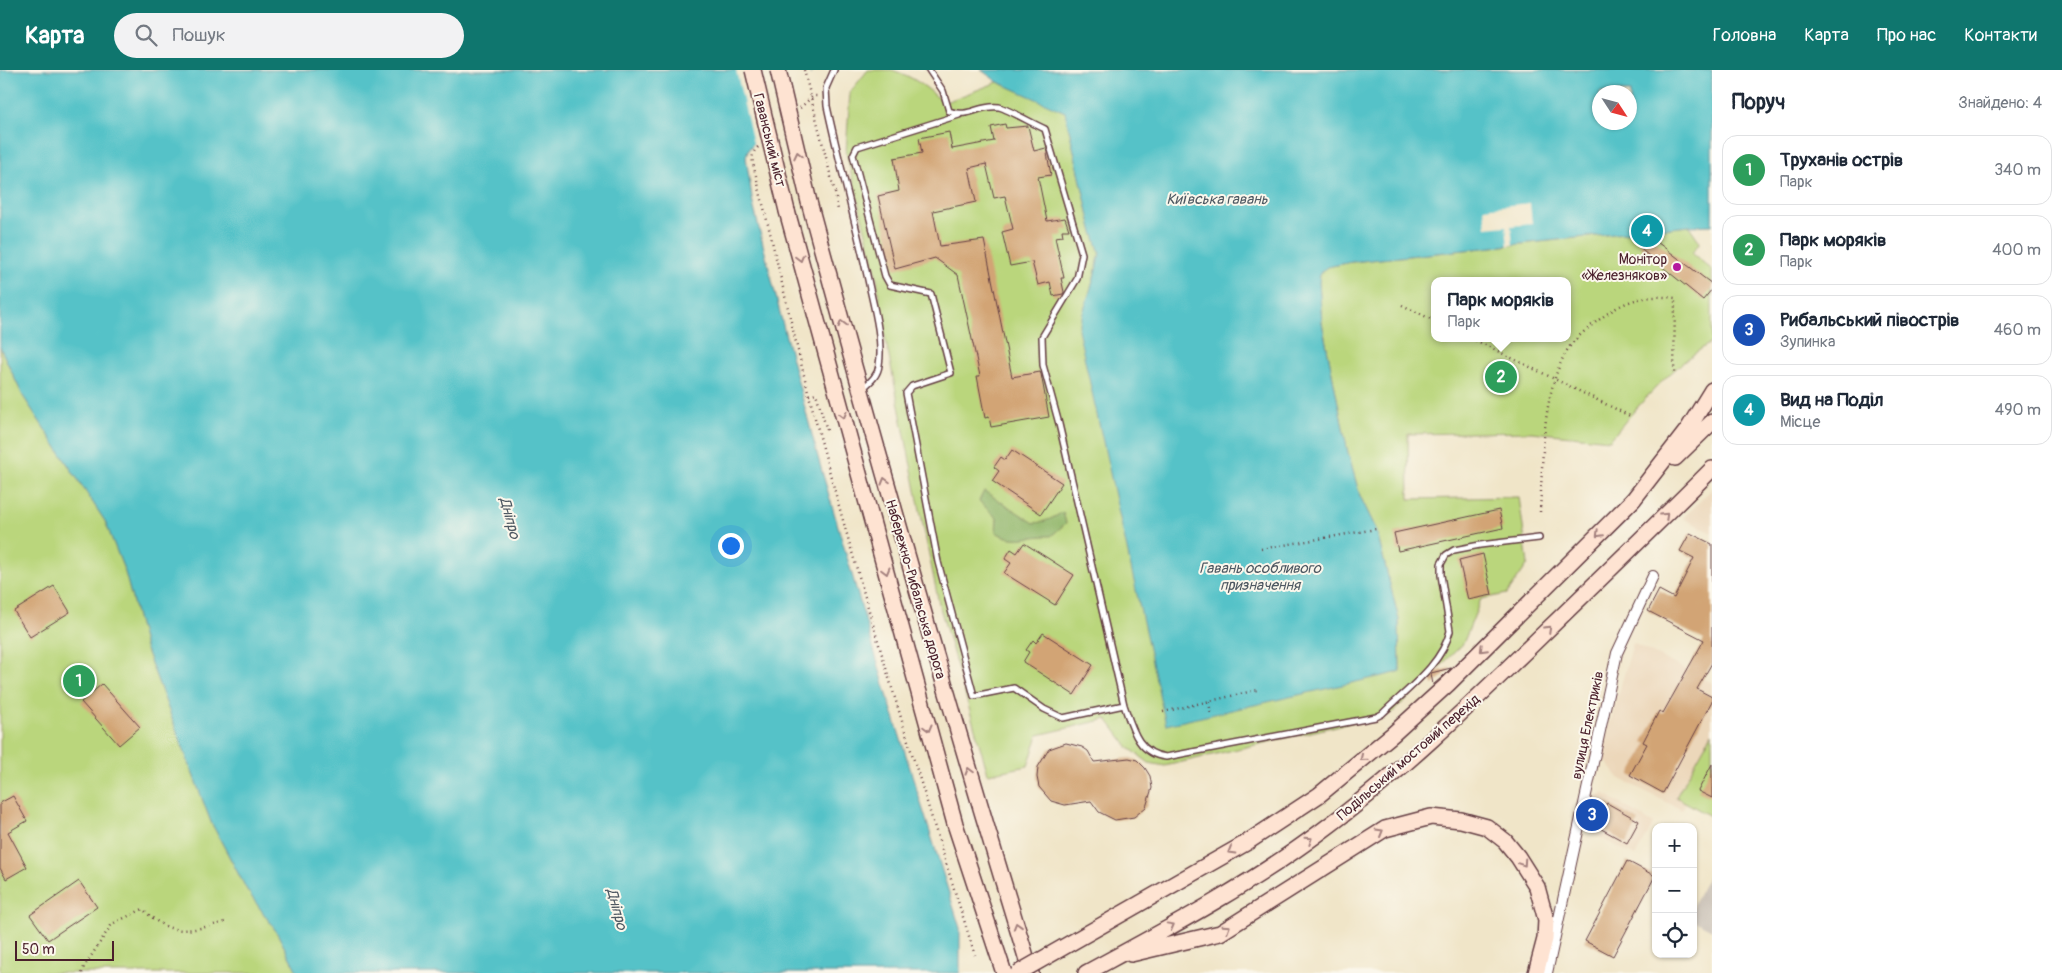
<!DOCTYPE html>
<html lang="uk">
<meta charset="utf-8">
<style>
:root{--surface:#fff;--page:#f2f2f3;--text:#1f2937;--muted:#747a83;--line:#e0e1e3;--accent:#0f766e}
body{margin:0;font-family:Pangolin,sans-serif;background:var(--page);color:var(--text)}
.controls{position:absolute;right:15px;bottom:15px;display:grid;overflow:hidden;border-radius:10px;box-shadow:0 1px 4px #0004}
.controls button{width:45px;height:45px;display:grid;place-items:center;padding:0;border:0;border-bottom:1px solid var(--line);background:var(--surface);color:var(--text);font:25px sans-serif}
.compass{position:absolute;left:1592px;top:15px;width:45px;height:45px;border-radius:50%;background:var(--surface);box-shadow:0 1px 4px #0004;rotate:126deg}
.scale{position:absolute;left:15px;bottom:12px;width:99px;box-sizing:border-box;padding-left:5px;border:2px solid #4a1f2b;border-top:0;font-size:14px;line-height:18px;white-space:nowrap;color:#4a1f2b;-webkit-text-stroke:4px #fbf7ec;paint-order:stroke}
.you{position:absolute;left:730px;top:475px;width:18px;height:18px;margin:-12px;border:4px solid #fff;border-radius:50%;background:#1a73e8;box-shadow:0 0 0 8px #1a73e833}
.badge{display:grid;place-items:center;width:32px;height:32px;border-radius:50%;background:var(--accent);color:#fff;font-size:16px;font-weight:700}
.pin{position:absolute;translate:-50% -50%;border:2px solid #fff;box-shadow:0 1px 5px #0006}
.popup{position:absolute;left:1431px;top:207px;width:140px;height:65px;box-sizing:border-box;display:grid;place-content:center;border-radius:10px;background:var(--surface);filter:drop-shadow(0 1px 4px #0005);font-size:16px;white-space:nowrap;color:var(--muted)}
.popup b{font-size:19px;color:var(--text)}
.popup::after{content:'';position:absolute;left:50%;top:100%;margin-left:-10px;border:10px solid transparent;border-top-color:var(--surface)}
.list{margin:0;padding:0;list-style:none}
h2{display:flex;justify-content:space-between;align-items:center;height:65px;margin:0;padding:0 20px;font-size:21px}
h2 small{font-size:16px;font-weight:400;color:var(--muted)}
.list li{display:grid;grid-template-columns:32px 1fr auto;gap:15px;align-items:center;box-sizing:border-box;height:70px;margin:0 10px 10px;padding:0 10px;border:1px solid var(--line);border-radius:15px}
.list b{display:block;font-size:19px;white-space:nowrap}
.list p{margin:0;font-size:16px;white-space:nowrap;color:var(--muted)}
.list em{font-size:16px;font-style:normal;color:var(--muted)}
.icon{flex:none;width:28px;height:28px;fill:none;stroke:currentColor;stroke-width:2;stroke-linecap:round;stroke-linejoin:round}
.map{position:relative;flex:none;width:1712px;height:903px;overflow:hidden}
header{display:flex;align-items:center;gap:30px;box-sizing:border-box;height:70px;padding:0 25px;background:var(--accent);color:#fff}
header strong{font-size:24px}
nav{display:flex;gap:28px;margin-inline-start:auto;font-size:18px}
.search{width:350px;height:45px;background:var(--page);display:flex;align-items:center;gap:12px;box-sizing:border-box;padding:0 18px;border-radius:28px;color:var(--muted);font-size:19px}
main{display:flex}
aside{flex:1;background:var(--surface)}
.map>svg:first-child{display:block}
</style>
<header>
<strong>Карта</strong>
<div class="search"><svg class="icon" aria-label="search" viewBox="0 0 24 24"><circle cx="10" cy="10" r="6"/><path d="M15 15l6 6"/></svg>Пошук</div>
<nav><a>Головна</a><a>Карта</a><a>Про нас</a><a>Контакти</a></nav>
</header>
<main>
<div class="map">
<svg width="1712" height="903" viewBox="0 0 1712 903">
<rect width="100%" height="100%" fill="#fbf7ec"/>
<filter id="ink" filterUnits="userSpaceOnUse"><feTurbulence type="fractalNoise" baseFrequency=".02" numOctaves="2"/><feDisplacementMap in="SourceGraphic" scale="10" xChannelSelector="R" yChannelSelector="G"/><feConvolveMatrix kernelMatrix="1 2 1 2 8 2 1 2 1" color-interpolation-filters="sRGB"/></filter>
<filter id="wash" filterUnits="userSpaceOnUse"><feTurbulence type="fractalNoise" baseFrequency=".0096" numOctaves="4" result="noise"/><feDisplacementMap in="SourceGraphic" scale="20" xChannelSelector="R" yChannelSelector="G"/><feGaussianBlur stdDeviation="1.12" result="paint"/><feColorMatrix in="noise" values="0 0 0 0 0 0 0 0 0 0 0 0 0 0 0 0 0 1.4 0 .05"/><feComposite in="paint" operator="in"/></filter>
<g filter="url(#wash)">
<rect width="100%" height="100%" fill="#f0e5c8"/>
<path fill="#ecd7ba" d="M1712,419V463L1683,448Z
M1633,573L1712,613V685L1682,740L1619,708L1601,685Z
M1603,723L1654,754L1635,786L1584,759L1594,727Z"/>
<path fill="#cbc2b8" d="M1712,799V860L1693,850V835Z"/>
<path fill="#bad67c" stroke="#827a54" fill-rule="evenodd" d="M868,0C875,0 885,0 892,0C912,6 929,18 943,33L998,12L1065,41L1092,159L1100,183L1094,208L1400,602L1399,550L1376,459L1360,426L1348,383L1322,253L1319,213L1320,203L1327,197L1352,192L1689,156L1700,172L1692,183L1712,200V272C1672,296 1639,334 1610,370L1532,362L1408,364L1409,429L1519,427L1528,494L1507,524L1481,529L1463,574L1392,643L1165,696L1149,693L1128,677L1107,649L1038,665L1028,696L988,704L939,534L880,242L877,208L846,82L850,22ZM1435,211H1567V268H1435Z
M0,277L23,326L105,451L125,502L145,577L211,752L247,820L276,861L298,903H0Z
M1712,663V747L1676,727Z"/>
<path fill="#93b76c" stroke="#6e6b4c" d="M984,421L1034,453C1046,452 1053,448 1063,442L1066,453L1051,466C1031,465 1014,474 996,462L997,448L979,431Z"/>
<path fill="#54c2c8" stroke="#4f707a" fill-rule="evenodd" d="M0,0H814L748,80L746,87L753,134L784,259L819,391L888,628L960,858V903H298L276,861L247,820L211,752L145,577L125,502L105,451L23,326L0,277Z
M981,0H1712V155L1689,156L1352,192L1327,197L1320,203L1319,213L1322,253L1348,383L1360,426L1376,459L1399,550L1400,602L1166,655L1078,259L1094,208L1100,183L1092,159L1065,42L998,12ZM1600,22H1630V52H1600Z"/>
<path fill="#f0e5c8" d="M736,0H809L811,8L754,77Z
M1530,133L1532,154L1511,156L1513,175L1508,176L1506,156L1486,158L1484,138Z"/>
<g id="blocks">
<path fill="#d2a475" d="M1005,54L1006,58L1028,56L1034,81L1046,78L1051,105L1038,107L1047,151L1065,148L1069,160H1062L1063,166L1055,167L1064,208H1061L1064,222L1063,224L1053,226L1050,212L1038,215L1032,192L1010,196L1002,162L1013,159L1005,126L994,128L986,94L969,98L976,132L933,141L940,176L984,170L1012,307L1040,302L1041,304L1049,347L991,357L989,347L985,348L977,306H980L958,205L935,188L895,199L878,126L899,121L894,88L922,83L919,68L949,62L952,79L994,71L991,57Z
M1635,164L1653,169L1712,214V219L1703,230L1643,181Z
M1012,380L1062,413L1041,444L992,411L999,401L994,397L1001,387L1005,390Z
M1499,440L1503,458L1398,481L1394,463Z
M1690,463L1712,474V593L1697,619L1712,627V631L1663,723L1630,705L1647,674L1643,672L1659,641L1663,643L1704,570L1648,541L1659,520L1674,528L1694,488L1680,481Z
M1024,473L1074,505L1055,535L1004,503L1011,493L1005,489L1011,479L1017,483Z
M1483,484L1492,525L1468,530L1459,490Z
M54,516L70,542L30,567L14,541Z
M1043,563L1093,595L1074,625L1023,592L1029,582L1026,580L1033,570L1036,573Z
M1451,598L1442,607L1433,615L1431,603Z
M102,614L140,657L119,675L81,632Z
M1066,673L1082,677L1088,681L1094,692L1129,688L1137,690L1145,698L1150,706L1152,718L1146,737L1134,747L1115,750L1099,742L1091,731L1065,735L1051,731L1039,717L1037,707L1038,697L1049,679Z
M1712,694V728L1698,721Z
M13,726L27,751L8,762L27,797L6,809L0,798V733Z
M1607,733L1639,751L1627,773L1594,755Z
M1627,791L1655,806L1613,886L1585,871Z
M79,811L97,837L48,870L30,845Z"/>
</g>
</g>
<g filter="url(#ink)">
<use href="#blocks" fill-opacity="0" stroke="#633d43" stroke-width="1"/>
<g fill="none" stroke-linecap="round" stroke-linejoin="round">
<defs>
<path id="lane" d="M834,0L826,18L827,36C840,97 857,157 870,219C875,241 883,273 879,295C878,306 870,312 862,319
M929,0L943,21L949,41C969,49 979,34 999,37C1010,40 1033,54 1045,59L1082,184L1077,209L1042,267L1043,295L1059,354L1124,635C1132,658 1138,684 1166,687L1376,647L1382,644C1406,620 1442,595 1450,561L1441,505V494L1446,485L1454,480L1480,475L1539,468
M959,45L857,77L853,85L885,206L890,215L931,224L951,303L912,316L906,323L938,492L974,626L1014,618L1044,639L1063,648L1124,635"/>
<path id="street" d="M1547,903L1617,583L1653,506"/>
<path id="secondary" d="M809,132C879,390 952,647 1031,903
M787,141L955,754L1004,903
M1675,388L1712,352
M1633,430L1688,359L1712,320
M1131,884L1220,863L1385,759L1431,747L1461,750L1487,757L1505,771L1518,787L1537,817L1546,850L1545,869L1536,903
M1086,903C1165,860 1247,817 1319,763C1398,705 1468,637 1538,569C1596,513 1655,456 1712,399"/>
</defs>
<use href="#lane" stroke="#633d43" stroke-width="8"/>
<use href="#street" stroke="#633d43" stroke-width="12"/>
<use href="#secondary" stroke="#633d43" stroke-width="18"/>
<path stroke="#633d43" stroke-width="2.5" stroke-dasharray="1 4" stroke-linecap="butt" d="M800,38L813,26H818
M758,77C751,84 752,89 754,98C774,176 791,255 811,333C860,519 917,702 975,885
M835,123L838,140
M1402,235L1435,251
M1471,268L1632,347
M809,325L816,323L828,364
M1540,442C1543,392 1541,329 1565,284C1572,270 1588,258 1600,249C1624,230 1646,224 1675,228L1674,306
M1261,479L1376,459
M1209,632L1211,645
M1163,642L1257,620
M82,903L84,897L112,854L143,839C170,868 190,861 225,852"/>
<use href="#lane" stroke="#fff" stroke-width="5"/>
<use href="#street" stroke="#fff" stroke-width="10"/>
<use href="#secondary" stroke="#fee3d2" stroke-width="15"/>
<defs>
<path id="secondary-bridge" d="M753,0L787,141
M778,0L809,132
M1018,903L1246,773L1319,725L1393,664L1448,614L1633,430"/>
</defs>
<use href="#secondary-bridge" stroke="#633d43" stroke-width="18" stroke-linecap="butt"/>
<path stroke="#633d43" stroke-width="2.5" stroke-dasharray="1 4" stroke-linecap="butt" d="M804,0L835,123"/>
<use href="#secondary-bridge" stroke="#fee3d2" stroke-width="15"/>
</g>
<defs><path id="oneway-chevron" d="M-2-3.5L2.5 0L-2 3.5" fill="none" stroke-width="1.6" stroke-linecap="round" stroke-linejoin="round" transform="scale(1.25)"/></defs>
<g stroke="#a4817e">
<use href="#oneway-chevron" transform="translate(798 85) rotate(-103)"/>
<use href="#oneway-chevron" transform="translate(800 188) rotate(75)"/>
<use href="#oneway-chevron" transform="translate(842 254) rotate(-105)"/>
<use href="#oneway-chevron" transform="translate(843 345) rotate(75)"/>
<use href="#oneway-chevron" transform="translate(885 411) rotate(-106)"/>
<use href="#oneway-chevron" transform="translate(1665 446) rotate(-44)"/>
<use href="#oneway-chevron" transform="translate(1599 464) rotate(135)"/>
<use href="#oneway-chevron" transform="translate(886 501) rotate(75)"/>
<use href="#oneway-chevron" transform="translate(1548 559) rotate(-44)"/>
<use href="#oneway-chevron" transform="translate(1483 579) rotate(135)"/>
<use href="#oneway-chevron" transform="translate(928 658) rotate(75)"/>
<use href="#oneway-chevron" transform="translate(1363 688) rotate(141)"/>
<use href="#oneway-chevron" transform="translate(969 701) rotate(-106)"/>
<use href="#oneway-chevron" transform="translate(1380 762) rotate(-30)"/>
<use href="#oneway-chevron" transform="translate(1309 770) rotate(-34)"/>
<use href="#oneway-chevron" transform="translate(1231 781) rotate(150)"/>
<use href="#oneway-chevron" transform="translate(1523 793) rotate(56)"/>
<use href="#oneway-chevron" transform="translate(1017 856) rotate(-107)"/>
<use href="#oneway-chevron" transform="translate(1171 856) rotate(-29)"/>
<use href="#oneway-chevron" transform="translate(1227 858) rotate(-33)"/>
</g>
</g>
<circle fill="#b5179e" stroke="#fbf7ec" stroke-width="2" cx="1677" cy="197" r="5"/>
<g text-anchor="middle" stroke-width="4" stroke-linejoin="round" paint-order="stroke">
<g font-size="14" fill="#4a1f2b" stroke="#fbf7ec">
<text transform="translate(770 70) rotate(76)" y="5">Гаванський міст</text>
<text transform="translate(916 519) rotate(74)" y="5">Набережно-Рибальська дорога</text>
<text transform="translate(1587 655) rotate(-78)" y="5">вулиця Електриків</text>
<text transform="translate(1408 687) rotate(-41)" y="5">Подільський мостовий перехід</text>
</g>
<g font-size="14" fill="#4a1f2b" stroke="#fbf7ec" text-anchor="end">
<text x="1667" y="194">Монітор<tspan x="1667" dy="16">«Железняков»</tspan></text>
</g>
<g font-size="15" font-style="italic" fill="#4e5862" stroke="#fbf7ec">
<text x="1217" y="134">Київська гавань</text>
<text transform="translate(510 448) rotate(75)" y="5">Дніпро</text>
<text x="1260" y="503">Гавань особливого<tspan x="1260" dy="17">призначення</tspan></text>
<text transform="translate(617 839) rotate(75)" y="5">Дніпро</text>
</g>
</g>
</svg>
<div class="controls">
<button>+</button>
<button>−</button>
<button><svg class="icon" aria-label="locate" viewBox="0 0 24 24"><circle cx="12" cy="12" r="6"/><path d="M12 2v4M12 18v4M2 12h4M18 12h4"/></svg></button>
</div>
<svg class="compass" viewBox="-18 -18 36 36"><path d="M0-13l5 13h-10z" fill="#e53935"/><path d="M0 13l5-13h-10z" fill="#747a83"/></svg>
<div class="scale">50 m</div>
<div class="you"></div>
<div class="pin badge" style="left:79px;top:611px;background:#2e9e5b">1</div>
<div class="pin badge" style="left:1501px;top:307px;background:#2e9e5b">2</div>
<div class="popup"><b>Парк моряків</b>Парк</div>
<div class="pin badge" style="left:1592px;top:745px;background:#1a4fb4">3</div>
<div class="pin badge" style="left:1647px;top:161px;background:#0f9aa8">4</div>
</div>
<aside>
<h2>Поруч<small>Знайдено: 4</small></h2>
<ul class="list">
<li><span class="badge" style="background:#2e9e5b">1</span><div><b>Труханів острів</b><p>Парк</p></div><em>340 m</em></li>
<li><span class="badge" style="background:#2e9e5b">2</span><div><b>Парк моряків</b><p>Парк</p></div><em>400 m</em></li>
<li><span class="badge" style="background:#1a4fb4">3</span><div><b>Рибальський півострів</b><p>Зупинка</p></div><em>460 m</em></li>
<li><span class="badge" style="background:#0f9aa8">4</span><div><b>Вид на Поділ</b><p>Місце</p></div><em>490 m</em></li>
</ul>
</aside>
</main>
